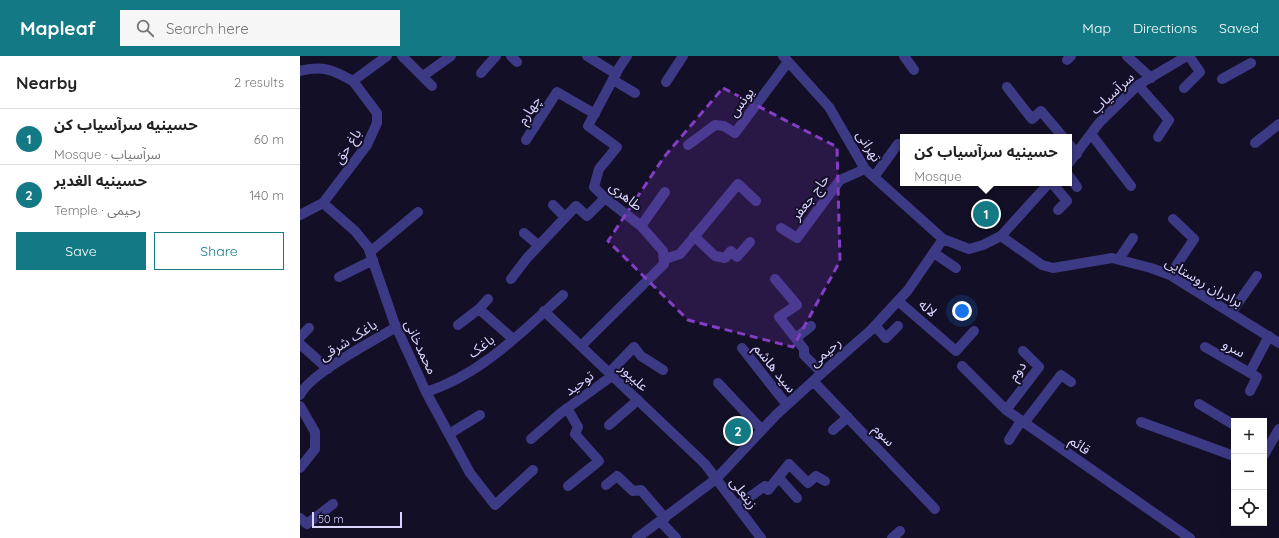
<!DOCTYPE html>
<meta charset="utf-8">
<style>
:root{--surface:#fff;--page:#f6f6f6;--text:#222;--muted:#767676;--line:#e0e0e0;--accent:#137a85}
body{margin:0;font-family:Quicksand,"Noto Sans Arabic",sans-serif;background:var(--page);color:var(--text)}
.controls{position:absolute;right:12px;bottom:12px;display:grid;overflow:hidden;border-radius:0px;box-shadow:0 4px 16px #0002}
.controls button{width:36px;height:36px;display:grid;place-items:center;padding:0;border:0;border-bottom:1px solid var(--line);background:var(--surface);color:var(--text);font:20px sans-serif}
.scale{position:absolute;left:12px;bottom:10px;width:90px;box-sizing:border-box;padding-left:4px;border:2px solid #d9d4ff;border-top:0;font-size:11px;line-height:14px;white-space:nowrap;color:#d9d4ff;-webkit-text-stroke:3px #130f26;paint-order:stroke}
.you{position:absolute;left:662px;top:255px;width:14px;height:14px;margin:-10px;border:3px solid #fff;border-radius:50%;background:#1a73e8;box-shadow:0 0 0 6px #1a73e833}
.badge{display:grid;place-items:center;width:26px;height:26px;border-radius:50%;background:var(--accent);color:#fff;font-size:13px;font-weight:700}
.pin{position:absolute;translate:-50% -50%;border:2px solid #fff;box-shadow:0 1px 4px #0006}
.popup{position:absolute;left:600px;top:78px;width:172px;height:52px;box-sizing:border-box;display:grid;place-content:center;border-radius:0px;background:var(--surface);filter:drop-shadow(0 1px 3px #0005);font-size:13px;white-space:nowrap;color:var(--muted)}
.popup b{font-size:15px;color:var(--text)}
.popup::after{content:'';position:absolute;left:50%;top:100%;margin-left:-8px;border:8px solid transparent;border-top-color:var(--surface)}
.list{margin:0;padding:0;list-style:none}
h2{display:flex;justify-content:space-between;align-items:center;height:52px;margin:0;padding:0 16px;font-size:17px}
h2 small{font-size:13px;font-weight:400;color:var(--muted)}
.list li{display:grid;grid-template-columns:26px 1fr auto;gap:12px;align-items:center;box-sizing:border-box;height:56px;padding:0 16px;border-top:1px solid var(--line)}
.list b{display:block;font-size:15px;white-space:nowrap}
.list p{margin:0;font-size:13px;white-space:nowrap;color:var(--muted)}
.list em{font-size:13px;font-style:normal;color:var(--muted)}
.actions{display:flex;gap:8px;padding:12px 16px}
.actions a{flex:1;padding:9px 0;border:1px solid var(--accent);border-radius:0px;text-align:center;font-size:14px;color:var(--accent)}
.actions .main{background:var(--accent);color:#fff}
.icon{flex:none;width:22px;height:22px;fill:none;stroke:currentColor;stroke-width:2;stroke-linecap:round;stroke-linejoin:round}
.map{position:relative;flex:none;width:979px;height:482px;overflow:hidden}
header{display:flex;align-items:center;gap:24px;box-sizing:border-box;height:56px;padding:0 20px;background:var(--accent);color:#fff}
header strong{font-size:19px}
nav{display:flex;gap:22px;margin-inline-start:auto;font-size:14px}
.search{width:280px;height:36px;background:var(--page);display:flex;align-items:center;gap:10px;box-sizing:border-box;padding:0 14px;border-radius:0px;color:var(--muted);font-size:15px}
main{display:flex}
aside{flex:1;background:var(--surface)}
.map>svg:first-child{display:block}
</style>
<header>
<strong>Mapleaf</strong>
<div class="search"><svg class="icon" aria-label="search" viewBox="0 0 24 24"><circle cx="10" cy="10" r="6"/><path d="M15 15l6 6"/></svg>Search here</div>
<nav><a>Map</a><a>Directions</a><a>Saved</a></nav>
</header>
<main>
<aside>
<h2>Nearby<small>2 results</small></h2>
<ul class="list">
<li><span class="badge">1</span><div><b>حسینیه سرآسیاب کن</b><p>Mosque · سرآسیاب</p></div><em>60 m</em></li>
<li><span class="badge">2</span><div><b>حسینیه الغدیر</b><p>Temple · رحیمی</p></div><em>140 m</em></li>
</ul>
<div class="actions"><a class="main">Save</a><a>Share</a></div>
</aside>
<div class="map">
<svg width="979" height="482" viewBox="0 0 979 482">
<rect width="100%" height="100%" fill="#130f26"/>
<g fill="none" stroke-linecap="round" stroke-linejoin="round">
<path stroke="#3d3a85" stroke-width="10" d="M102,0L132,30
M211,0L217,6
M287,0L316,18
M483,0L529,51L565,113L643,183L669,193L683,189L701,180L749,127
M604,0L614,14
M827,0L851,22
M767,4L771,0
M0,15C23,9 33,14 53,25L87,0
M181,17L196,0
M123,20L151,0
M922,23L951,7
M313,24L335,37
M366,26L383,0
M838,29L869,64L858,81
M707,31L732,63L741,55L763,81
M884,32L900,16L889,0
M791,78L831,130
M226,84L257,36L295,58
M955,87L979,68
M769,88L777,98
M388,89L415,69L424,70L435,77L488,6
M769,107L799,67L838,29L887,0
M769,120L777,131
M574,121L598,88
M752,127L767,145L758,154
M23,147L55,175L68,191L94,266L126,336L170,417L195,449L233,414
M253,149L265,161
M0,159L23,147L67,89L77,67V57L53,25
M341,170L365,136
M481,172L497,182L540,124L565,113
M224,177L238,189
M394,180L415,200L425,202L431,195L437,201L450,186
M70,196L118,156
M634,197L656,212
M365,203L380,198L438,128L456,145
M819,203L833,182
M870,219L894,183L873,163
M39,221L73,204
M211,223L227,202L276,150L287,160L305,142
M475,223L497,249L479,261L504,293V299L522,317
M598,245L656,295L674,275
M179,253L213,283
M931,257L957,220
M158,269L179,253L188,243
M575,270L586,282L598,270
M0,281L9,272
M496,282L511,270
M0,288L28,313
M281,290L364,208L363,195L341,170L305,142L294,131L299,113L317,91L288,70L319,12L327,0
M905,291L957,321L950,335
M442,292L487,349
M662,310L706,354L890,482
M950,316L969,280
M309,317L334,291L341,300L363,314
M513,325L635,453
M418,327L462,374
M126,336C180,319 222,276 263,239
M0,339C10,317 74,285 96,271
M899,348L934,369
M0,350L15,376V393L0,412
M267,352L278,371L275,378L299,405L268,430
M706,354L739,311L723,295
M841,366L934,400
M724,367L761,319L771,326
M309,369L338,344
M533,374L548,361
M149,378L180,359
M231,383L262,356L312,320
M709,384L721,365
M964,399L979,373
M479,422L497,442
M306,429L317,420L333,435L341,434L365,462
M437,450L465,430L468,434L489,408L508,427L516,420L525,425
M0,462L7,468L33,448
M360,465L376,482
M337,482L416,423L476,359L522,317L571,274L608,234L643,183
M592,482L600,475"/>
<path stroke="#3d3a85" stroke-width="10" d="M701,180L742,209L753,212L812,202L851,212L870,219L979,287
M244,255L405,408L461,482"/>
</g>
<path fill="#843dc5" fill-opacity="0.2" stroke="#843dc5" stroke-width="3" stroke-dasharray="8 5" stroke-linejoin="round" d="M423,32L537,91L540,205L493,291L388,264L308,185L364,101Z"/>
<g text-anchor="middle" stroke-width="4" stroke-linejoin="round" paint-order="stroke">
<g font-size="14" fill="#d9d4ff" stroke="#130f26">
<text transform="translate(812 37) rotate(-43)" y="5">سرآسیاب</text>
<text transform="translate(441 46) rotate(-53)" y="5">یونس</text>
<text transform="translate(229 54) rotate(-57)" y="5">چهارم</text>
<text transform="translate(47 90) rotate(-56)" y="5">باغ حق</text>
<text transform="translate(569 90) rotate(58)" y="5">تهرانی</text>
<text transform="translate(326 140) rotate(39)" y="5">طاهری</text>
<text transform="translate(510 141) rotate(-53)" y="5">حاج جعفر</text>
<text transform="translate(904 226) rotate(30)" y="5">برادران روستایی</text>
<text transform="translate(628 252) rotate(41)" y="5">لاله</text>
<text transform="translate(48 284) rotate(-32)" y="5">باغک شرقی</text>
<text transform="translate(181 290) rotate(-36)" y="5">باغک</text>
<text transform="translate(121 291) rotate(65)" y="5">محمدخانی</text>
<text transform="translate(934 292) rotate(29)" y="5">سرو</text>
<text transform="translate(525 296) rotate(-41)" y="5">رحیمی</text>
<text transform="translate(475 312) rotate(51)" y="5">سید هاشم</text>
<text transform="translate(717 315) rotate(-54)" y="5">دوم</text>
<text transform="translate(334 321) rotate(43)" y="5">علیپور</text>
<text transform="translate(279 327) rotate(-36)" y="5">توحید</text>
<text transform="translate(584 379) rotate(47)" y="5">سوم</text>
<text transform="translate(780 389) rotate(35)" y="5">قائم</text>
<text transform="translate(444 437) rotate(53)" y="5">زینعلی</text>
</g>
</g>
</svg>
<div class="controls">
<button>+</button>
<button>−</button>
<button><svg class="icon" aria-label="locate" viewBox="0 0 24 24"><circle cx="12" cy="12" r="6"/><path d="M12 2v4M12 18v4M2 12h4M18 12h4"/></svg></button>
</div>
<div class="scale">50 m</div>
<div class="you"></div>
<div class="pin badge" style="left:686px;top:158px">1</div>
<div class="popup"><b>حسینیه سرآسیاب کن</b>Mosque</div>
<div class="pin badge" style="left:438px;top:375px">2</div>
</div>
</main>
